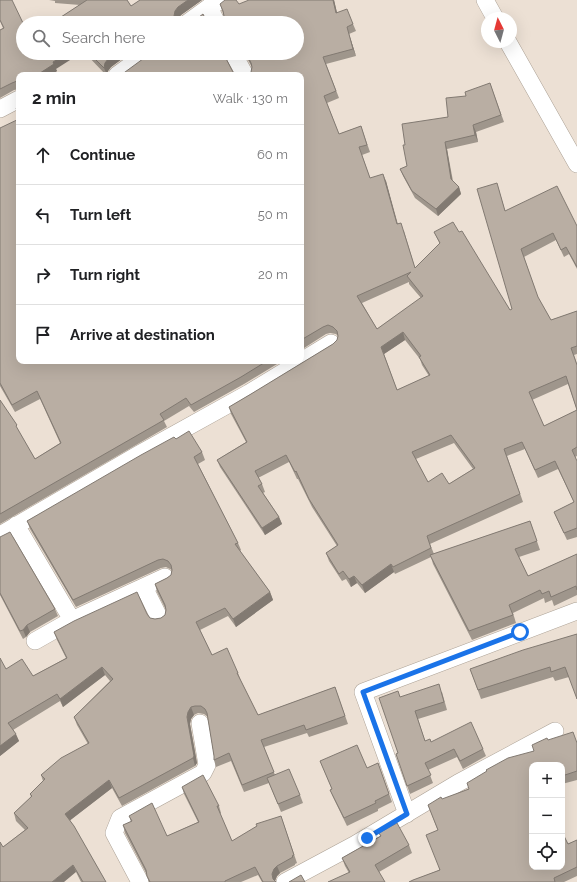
<!DOCTYPE html>
<meta charset="utf-8">
<style>
:root{--surface:#fff;--page:#f6f6f6;--text:#202124;--muted:#757577;--line:#e0e0e0}
body{margin:0;font-family:Raleway,sans-serif;background:var(--page);color:var(--text)}
.controls{position:absolute;right:12px;bottom:12px;display:grid;overflow:hidden;border-radius:8px;box-shadow:0 4px 16px #0002}
.controls button{width:36px;height:36px;display:grid;place-items:center;padding:0;border:0;border-bottom:1px solid var(--line);background:var(--surface);color:var(--text);font:20px sans-serif}
.compass{position:absolute;left:481px;top:12px;width:36px;height:36px;border-radius:50%;background:var(--surface);box-shadow:0 4px 16px #0002;rotate:354deg}
.stop{position:absolute;width:12px;height:12px;margin:-9px;border:3px solid #1a73e8;border-radius:50%;background:#fff}
.stop.end{background:#1a73e8;border-color:#fff;box-shadow:0 1px 4px #0008}
.list{margin:0;padding:0;list-style:none}
h2{display:flex;justify-content:space-between;align-items:center;height:52px;margin:0;padding:0 16px;font-size:17px}
h2 small{font-size:13px;font-weight:400;color:var(--muted)}
.list li{display:grid;grid-template-columns:26px 1fr auto;gap:12px;align-items:center;box-sizing:border-box;height:60px;padding:0 16px;border-top:1px solid var(--line)}
.list b{display:block;font-size:15px;white-space:nowrap}
.list em{font-size:13px;font-style:normal;color:var(--muted)}
.icon{flex:none;width:22px;height:22px;fill:none;stroke:currentColor;stroke-width:2;stroke-linecap:round;stroke-linejoin:round}
.map{position:relative;flex:none;width:577px;height:882px;overflow:hidden}
.search{position:absolute;background:var(--surface);box-shadow:0 4px 16px #0002;left:16px;top:16px;width:288px;height:44px;display:flex;align-items:center;gap:10px;box-sizing:border-box;padding:0 14px;border-radius:22px;color:var(--muted);font-size:15px}
.panel{position:absolute;background:var(--surface);box-shadow:0 4px 16px #0002;left:16px;top:72px;width:288px;height:292px;border-radius:8px}
.map>svg:first-child{display:block}
</style>
<div class="map">
<svg width="577" height="882" viewBox="0 0 577 882">
<rect width="100%" height="100%" fill="#ece0d4"/>
<g fill="none" stroke-linecap="round" stroke-linejoin="round">
<defs>
<path id="street" d="M485,0L495,18
M209,7L217,23
M187,23L209,7L222,0
M508,42L577,164
M233,53L245,75
M117,75L147,53
M0,109L19,99
M16,525L72,620L165,577
M0,535L139,454L249,393L331,343
M144,587L159,617
M35,641L72,620
M407,814L363,692L577,611
M140,882L114,833L120,818L203,773L207,765L200,723
M285,882L354,845L458,783L555,731"/>
</defs>
<use href="#street" stroke="#aba094" stroke-width="18"/>
<use href="#street" stroke="#fff" stroke-width="17"/>
</g>
<path fill="#9f968c" fill-rule="evenodd" d="M0,0L23,53L56,69L57,71L51,75H19V89L14,90L0,98V30L3,28L0,21Z
M49,0H127L131,6L140,0H202L181,15L178,19L63,22L61,17L80,5L55,3V1Z
M334,0L337,13L353,24L356,31L349,34L356,56L326,64L339,98L327,103L339,134L361,126L370,152L362,155L370,178L386,181L397,224L404,231L415,268L440,244L434,232H459L510,310L512,309L499,191L505,211L577,226V269L569,254L564,257L556,240L524,257L538,298L551,320L577,311V354L574,355L577,364V456L575,457L577,461V537L567,540L557,519L554,512L574,502L558,469L538,478L525,449L507,456L523,502L430,544L434,554L530,521L540,550L519,557L528,576L577,554V595L554,606L552,600L545,603L544,598L513,613L516,623L472,640L433,564L431,557L395,574L394,572L365,593L357,583L351,587L346,579L342,581L329,561L326,553L337,546L312,507L298,479H297L289,462L258,478L262,484L265,492L263,493L279,517L282,524L265,535L220,467L217,460L246,442L231,414L229,407L251,394L333,344L337,340L338,336L336,334L330,333L326,334L301,350V75L251,72L252,67L244,53H297L222,21L224,16L220,4H239ZM409,282V284L421,298L377,329L362,303ZM405,340L420,359L422,365L429,376L397,390L384,354ZM568,384L577,410L544,426L532,400ZM454,443L473,469L449,484L428,482L416,459Z
M85,53H130L111,67L108,71L107,75H106Z
M490,83L504,122L476,132L478,142L447,149L453,181L459,187L461,194L438,216L415,198L403,176L400,169L407,166L405,145L448,117L466,96Z
M0,128L19,361H282L244,384L194,412L189,406L164,421L167,427L0,524V400L35,459L60,443L40,399L15,412L0,386Z
M176,439L202,452L205,460L198,464L238,543L241,550L240,551L270,592L273,600L236,627L228,616L200,630L212,655L238,673L241,681L258,715L335,687L348,724L309,737L307,733L264,747L275,775L300,795L303,803L281,812L269,783L244,792L231,761L216,767L214,760V756L208,717L204,714L198,713L194,715L191,719L190,724L197,763L195,766L122,806L112,788L70,820L106,882H81L76,872L3,847L25,830L16,821L14,813L31,797L30,794L43,781L41,775L88,744L77,725L74,717L110,681L105,675L63,707L60,701L13,730L19,741L0,756L6,669L33,676L66,658L57,640L54,632L147,614L150,618L155,619L161,618L165,615L166,610L157,592L155,584L167,578L171,575L172,570L166,567L161,568L76,607L30,529L27,521Z
M0,537L55,609L58,616L30,632L26,637L23,639L0,595Z
M577,634L569,677L555,681L553,677L481,699L470,669Z
M442,692L447,710L418,719L425,741L483,749L486,756L463,769L457,757L428,770L433,783L410,794L396,754L398,753L400,697Z
M548,740L577,743V780L562,784V765H532V867L568,844L577,840V876L564,882H409L439,870L438,831L428,805L469,789L534,751Z
M320,761L367,768L378,763L392,802L378,809V811L347,826L333,797L330,790L332,789Z
M182,787L219,806L221,813L220,814L232,841L281,816L297,863L295,864V865L280,873L277,876L275,881L276,882H262L258,875L241,882H149L146,873L125,833L123,825L131,822L129,816L167,836L198,822L184,794Z
M379,833L409,845L412,853L379,872L349,873L345,866L342,858L380,836Z"/>
<path fill="#827a72" d="M188,0H202L181,15L178,19L177,23L174,16L175,11L178,7Z
M333,0H334L339,21L336,13Z
M347,27L349,34L356,56L353,49Z
M67,53H81L56,69L57,71L51,75H37L53,62Z
M117,53H130L111,67L108,71L107,75L104,68L105,63L108,59Z
M473,125L476,132L478,142L475,135Z
M445,142L447,149L453,186L451,179Z
M383,174L386,181L400,232L397,224Z
M497,183L499,191L507,219L505,211Z
M459,187L461,194L438,216L436,209Z
M403,332L405,340L384,354L381,347Z
M279,517L282,524L265,535L262,528Z
M391,564L394,572L365,593L362,585Z
M354,576L357,583L351,587L349,579Z
M270,592L273,600L236,627L233,619Z
M27,625L30,632L26,637L23,630Z
M102,667L105,675L63,707L60,699Z
M191,707L194,715L191,719L190,724L197,763L195,766L193,758L187,717L188,712Z
M16,734L19,741L0,756V746Z
M109,780L112,788L68,822L65,814Z
M73,865L76,872L64,882H52Z
M277,866L280,873L277,876L275,881L273,879L272,874L274,869Z"/>
<path fill="#b9aea3" stroke="#827a72" fill-rule="evenodd" d="M0,0H12L23,23V53H67L53,62L54,64L37,75H19V82L17,81L12,83L0,89V30L4,28L0,20Z
M87,0H127L131,6L140,0H188L178,7L175,11L174,16L176,22L178,23H62L64,22L61,17Z
M225,0H236L239,4L249,0H333L336,13L347,9L353,24L347,27L353,49L323,57L336,91L324,96L339,134L361,126L367,145L359,147L370,178L383,174L397,224L401,223L415,268L440,243L434,232L453,222L459,232L462,231L510,310L512,309L477,189L497,183L505,211L557,186L577,226V267L566,247L561,250L553,233L521,249L538,297L551,320L577,311V346L571,348L577,365V447L572,450L577,461V528L564,533L554,512L574,502L555,461L535,470L522,442L504,449L520,494L427,536L431,548L393,567L391,564L362,585L354,576L349,579L343,571L339,574L326,553L338,545L309,499L296,471L295,472L286,455L255,471L262,484L258,486L279,517L262,528L217,460L247,442L229,407L251,394L333,344L337,340L338,336L337,331L333,327L328,325L323,327L301,340V75H248L251,72L252,67L251,63L246,53H297V23H220L222,21L224,16L223,11L220,4ZM411,272L407,276L423,296L377,329L357,296ZM403,332L421,356L419,357L430,375L397,390L381,347ZM566,376L577,410L544,426L529,392ZM451,435L475,468L449,484L442,473L428,482L412,452Z
M203,14L206,20L208,23H191Z
M89,53H117L108,59L105,63L104,68Z
M151,53H223L233,72L236,75H121Z
M490,83L501,115L473,125L475,135L445,142L451,179L459,187L436,209L412,191L400,169L407,166L403,145H405L402,124L448,117L446,98L466,96L465,92Z
M19,107V114L16,108Z
M19,119V361H267L241,377L191,405L186,398L160,414L164,420L0,514V400L17,425L16,426L35,459L61,443L37,391L12,405L0,383V128Z
M189,431L202,452L194,457L238,543L235,544L270,592L233,619L225,608L196,622L212,655L227,648L238,673H237L258,715L335,687L345,716L306,730L304,725L261,740L274,772L242,785L229,753L214,760V756L207,713L205,709L201,706H195L191,707L188,712L187,717L194,756L193,758L119,798L109,780L65,814L74,826L106,882H83L73,865L52,882H0V842L3,847L28,828L14,813L32,796L30,794L45,779L41,775L61,758L89,743L74,717L113,679L102,667L60,699L57,694L8,723L16,734L0,746V658L6,669L22,659L33,676L67,658L54,632L74,621L137,592L147,614L150,618L155,619L161,618L165,615L166,610L165,605L155,584L167,578L171,575L172,570L171,565L168,561L163,559L158,560L73,600L27,521L141,455L174,437L176,439Z
M530,521L537,541L515,549L528,576L577,554V590L576,586L551,597L549,591L542,594L540,590L509,605L513,615L469,631L430,555Z
M10,532L55,609L27,625L23,630L20,631L0,593V537Z
M577,634V699L565,667L551,672L550,667L478,690L470,669L523,650Z
M439,684L444,702L415,711L425,741L430,739L431,742L471,722L483,749L460,761L454,749L425,763L431,775L407,786L396,754L398,753L379,698L398,691L400,697Z
M573,732L577,743V771L562,776V765H532V867H562V832L568,844L577,840V867L554,878L555,882H409L413,880L440,870L426,835L438,830L428,805L441,797L442,799L469,789L467,783L487,771L486,770L508,758L534,751L532,745L547,738L548,740Z
M357,745L367,768L378,763L389,794L375,801L376,803L344,818L330,790L332,789L320,761Z
M289,769L300,795L278,804L267,778Z
M203,775L219,806H217L232,841L257,826L256,824L281,816L294,855L292,856L293,857L277,866L274,869L272,874L273,879L276,882H263L255,867L225,881V882H150L147,876L146,870L123,825L132,821L129,816L152,803L167,836L199,822L182,787Z
M397,823L409,845L375,865L385,882H328L350,872L342,858L381,836L379,833Z
M301,875L305,882H289Z"/>
<g fill="none" stroke-linecap="round" stroke-linejoin="round">
<path stroke="#1a73e8" stroke-width="5" d="M367,838L407,814L363,692L520,632"/>
</g>
</svg>
<div class="controls">
<button>+</button>
<button>−</button>
<button><svg class="icon" aria-label="locate" viewBox="0 0 24 24"><circle cx="12" cy="12" r="6"/><path d="M12 2v4M12 18v4M2 12h4M18 12h4"/></svg></button>
</div>
<svg class="compass" viewBox="-18 -18 36 36"><path d="M0-13l5 13h-10z" fill="#e53935"/><path d="M0 13l5-13h-10z" fill="#757577"/></svg>
<div class="stop" style="left:520px;top:632px"></div>
<div class="stop end" style="left:367px;top:838px"></div>
<div class="search"><svg class="icon" aria-label="search" viewBox="0 0 24 24"><circle cx="10" cy="10" r="6"/><path d="M15 15l6 6"/></svg>Search here</div>
<section class="panel">
<h2>2 min<small>Walk · 130 m</small></h2>
<ul class="list">
<li><svg class="icon" aria-label="ahead" viewBox="0 0 24 24"><path d="M12 20V5M6 11l6-6 6 6"/></svg><div><b>Continue</b></div><em>60 m</em></li>
<li><svg class="icon" aria-label="left" viewBox="0 0 24 24"><path d="M17 20v-9H6M10 6l-5 5 5 5"/></svg><div><b>Turn left</b></div><em>50 m</em></li>
<li><svg class="icon" aria-label="right" viewBox="0 0 24 24"><path d="M7 20v-9h11M14 6l5 5-5 5"/></svg><div><b>Turn right</b></div><em>20 m</em></li>
<li><svg class="icon" aria-label="arrive" viewBox="0 0 24 24"><path d="M6 21V4h12l-3 4 3 4H6"/></svg><div><b>Arrive at destination</b></div></li>
</ul>
</section>
</div>
